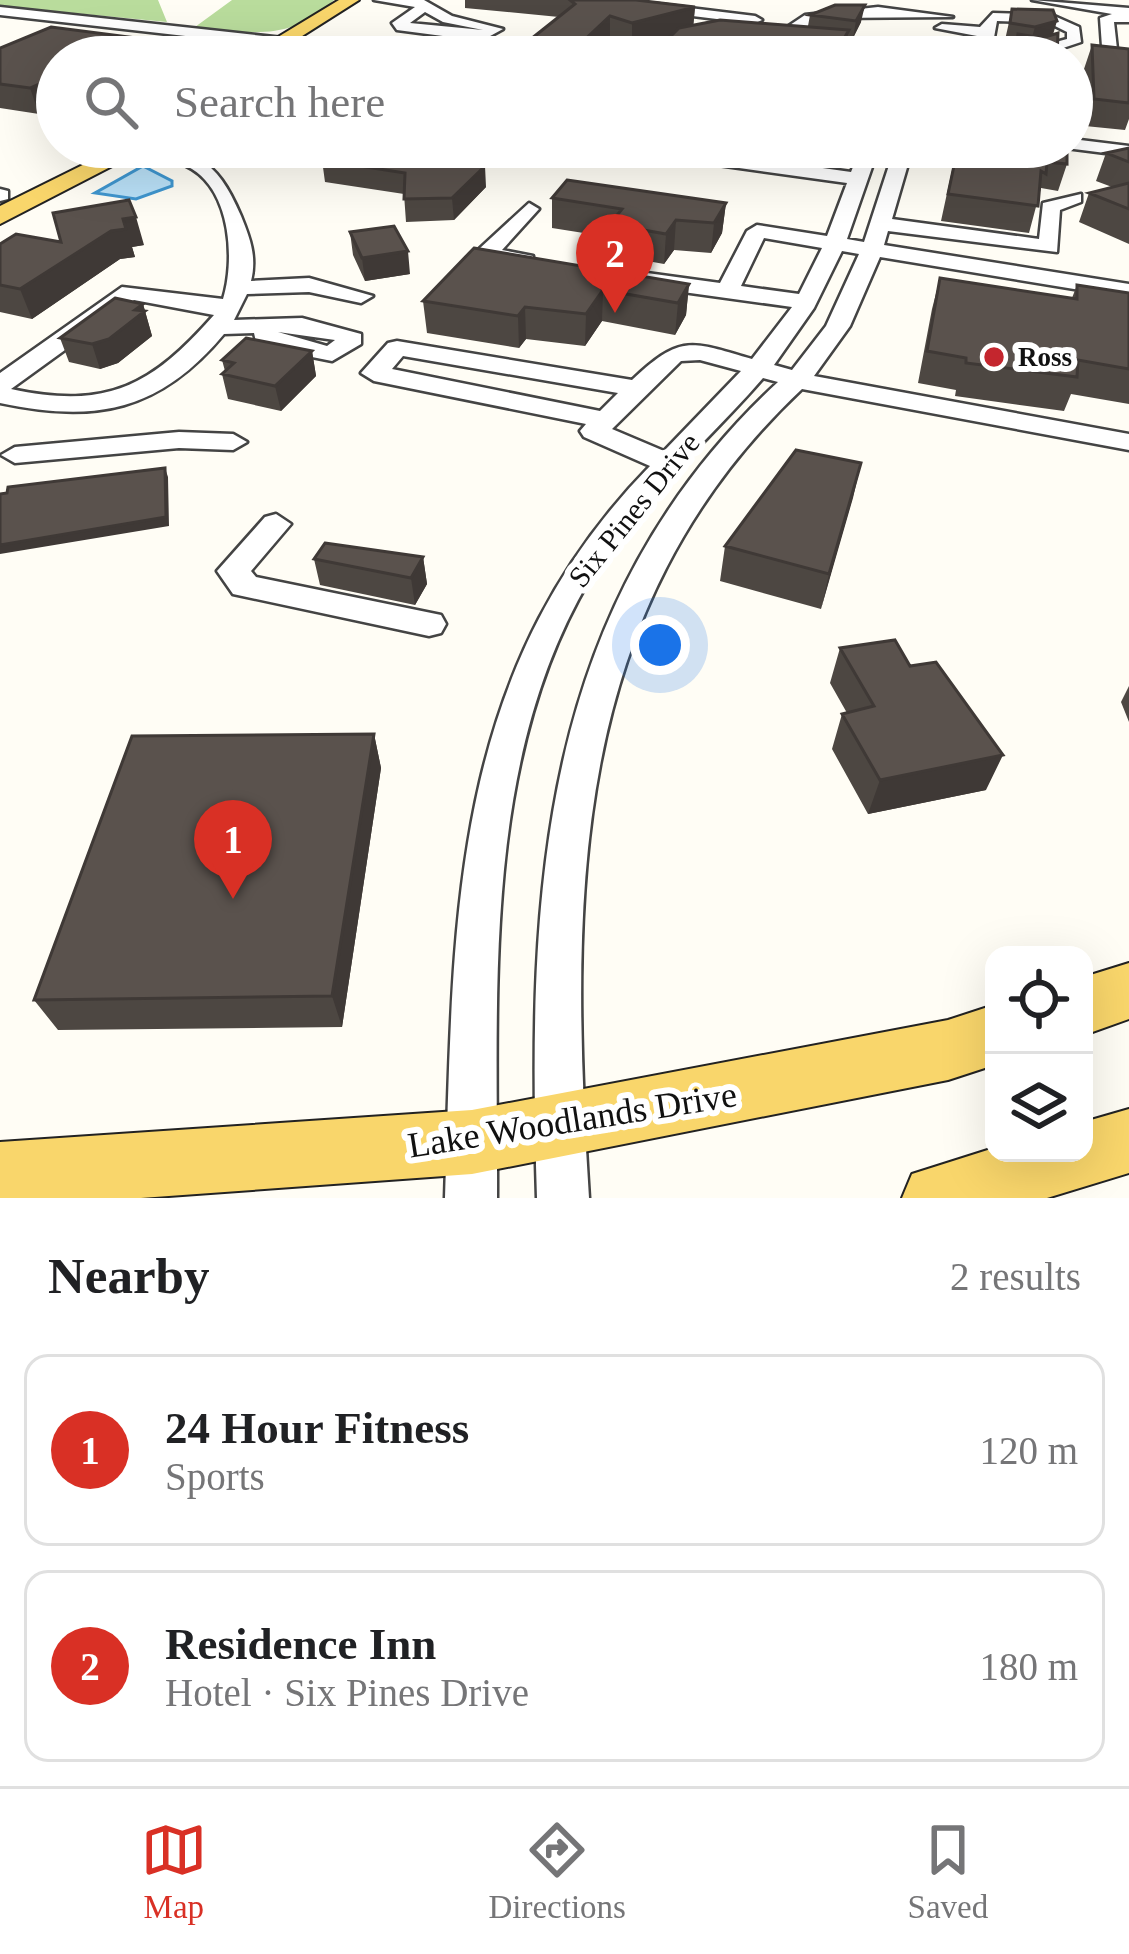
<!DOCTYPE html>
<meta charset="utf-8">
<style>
:root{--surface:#fff;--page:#f2f2f2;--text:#202124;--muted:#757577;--line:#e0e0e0;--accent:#d93025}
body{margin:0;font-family:"Times New Roman",serif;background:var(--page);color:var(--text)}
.controls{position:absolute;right:36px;bottom:36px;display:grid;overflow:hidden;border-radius:24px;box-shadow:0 12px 48px #0002}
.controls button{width:108px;height:108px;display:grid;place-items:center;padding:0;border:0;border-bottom:3px solid var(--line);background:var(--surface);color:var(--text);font:60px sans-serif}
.you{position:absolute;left:660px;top:645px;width:42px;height:42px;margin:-30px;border:9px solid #fff;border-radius:50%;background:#1a73e8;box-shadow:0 0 0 18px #1a73e833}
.badge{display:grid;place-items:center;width:78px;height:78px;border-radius:50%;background:var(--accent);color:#fff;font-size:39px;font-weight:700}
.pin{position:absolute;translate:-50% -99px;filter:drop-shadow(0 3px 6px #0008)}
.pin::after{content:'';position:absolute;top:63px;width:42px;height:36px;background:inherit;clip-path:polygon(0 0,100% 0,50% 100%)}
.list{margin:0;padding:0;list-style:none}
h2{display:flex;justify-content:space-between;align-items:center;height:156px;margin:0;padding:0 48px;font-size:51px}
h2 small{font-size:39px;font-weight:400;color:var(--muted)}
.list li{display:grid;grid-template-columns:78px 1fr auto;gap:36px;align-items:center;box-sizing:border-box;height:192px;margin:0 24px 24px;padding:0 24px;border:3px solid var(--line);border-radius:24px}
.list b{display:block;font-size:45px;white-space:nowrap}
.list p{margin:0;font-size:39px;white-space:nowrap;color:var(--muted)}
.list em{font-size:39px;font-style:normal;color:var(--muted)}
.icon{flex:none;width:66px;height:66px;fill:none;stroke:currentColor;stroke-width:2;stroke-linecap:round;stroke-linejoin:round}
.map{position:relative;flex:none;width:1129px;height:1198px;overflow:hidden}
.search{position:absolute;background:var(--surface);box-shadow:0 12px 48px #0002;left:36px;right:36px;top:36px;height:132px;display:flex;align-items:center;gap:30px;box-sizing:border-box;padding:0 42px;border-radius:66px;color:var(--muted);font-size:45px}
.sheet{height:588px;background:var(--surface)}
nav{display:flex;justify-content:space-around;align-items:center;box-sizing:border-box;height:168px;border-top:3px solid var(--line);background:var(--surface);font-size:33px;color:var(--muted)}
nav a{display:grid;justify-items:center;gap:6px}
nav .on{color:var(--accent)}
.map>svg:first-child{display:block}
</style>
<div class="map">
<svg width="1129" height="1198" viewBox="0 0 1129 1198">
<rect width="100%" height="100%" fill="#fffdf5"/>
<path fill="#b9dc9c" d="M0,0H158L167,22L0,6Z
M232,0H334C292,42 249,33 195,27Z"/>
<path fill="#b9e0f7" stroke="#3f96cf" stroke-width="3" d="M143,166L172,181V186L136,199L95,193Z"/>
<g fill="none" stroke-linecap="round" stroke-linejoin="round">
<defs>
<path id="minor" d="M374,0H424L452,16L503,29L481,41L397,30L392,23L415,7ZM425,12L443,22L483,30L410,23Z
M1032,0L1129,8V22H1114L1118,58L1129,59V69L1103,61L1100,18L1112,14Z
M657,4L755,16L762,20L725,37L718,33L733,21L652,11Z
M0,7L410,52L418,57H370L0,15Z
M878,7L953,17L831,18L796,30L781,42L769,39L805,15Z
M993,13L1052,15L1079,27L1081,42L1036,57L981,49L977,36L935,28L942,24L980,27ZM997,21L1049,23L1067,32V39L1030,49L993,43Z
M550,27L562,30L530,57H513Z
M703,32L708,39L646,57H622Z
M802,37L955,52L963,57L797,44Z
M1072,139L1129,146V156L1066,148L1072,147Z
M130,147C193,147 216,157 241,216C250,238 257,257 251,281L309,278L373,296L361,303L309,292L247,294L234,320L302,318L361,334V344L332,361L257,346L254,333L224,334C159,412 96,423 0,403V373L122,287L223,299C235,260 231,193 192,169C173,157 147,159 130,147ZM134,300L214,315C152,385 109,410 11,389ZM278,332L335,340L327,346Z
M616,147L605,154L596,149L597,147Z
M659,147L726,152L737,147L752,158L851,172L861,147H879L847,239L864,242L895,147H913L892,219L1039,239L1043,203L1081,194V202L1060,210L1057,252L888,231L884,245L1129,284V298L880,257L850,326L814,376L1129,434V450L802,389C567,610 570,899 589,1198H537C527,891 538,605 778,382L763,378C706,444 635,503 590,579C481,762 498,993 497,1198H445C454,925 446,675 650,466L584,437L580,431L586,424L374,381L361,373L388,343L397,341L632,380C681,334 690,341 752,359L792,307L647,287L636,280L647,273L720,283L747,231L757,225L827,236L847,183L675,159ZM764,238L822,248L799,294L741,286ZM842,251L859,254L826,326L792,370L774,365L814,308ZM403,356L618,393L600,411L392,369ZM700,360L741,371L664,451L612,429L681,361Z
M0,189L8,191V199L0,201Z
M529,203L539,209L502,250L533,256V266L479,259V249Z
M179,432L233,434L247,442L233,450L179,448L15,463L1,455L15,447Z
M276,514L291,524L251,571L256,577L441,615L446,624L441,633L429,636L233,594L217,571L265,517Z"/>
<path id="major" d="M339,0H359L269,57H245Z
M119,147H149L0,224V206Z
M1129,963V1019L1084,1035V977Z
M994,1005V1065L948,1080L472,1174L141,1198H0V1142L472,1110L948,1020Z
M1129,1109V1173L1047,1198H902L912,1174L994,1148V1153H1084V1122Z"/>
</defs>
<use href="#minor" stroke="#444" stroke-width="5"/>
<use href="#major" stroke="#222" stroke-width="4"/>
<use href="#minor" fill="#fff" fill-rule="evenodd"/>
<use href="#major" fill="#f9d66b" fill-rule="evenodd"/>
</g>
<path fill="#4d4742" d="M465,0H650L648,1L695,7L693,25L808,26L810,15L861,22L853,38H847L842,57H660V47L672,35L632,47L610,39L591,57H532L531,39L559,17L465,8Z
M1012,9L1053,34L1057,57H1011L1016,42L1005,40Z
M1092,45L1129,49V119L1125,130L1085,126L1084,69Z
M0,48L57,57V104L39,114L0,108Z
M340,147L486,187L454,220L406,222L404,194L325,182L322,160Z
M785,147H821L814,162L783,158Z
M957,147L1067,164L1058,191L1041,188L1029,233L941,221Z
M1129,148V244L1079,222L1089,193L1112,187L1096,181L1106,153Z
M552,198L726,203L722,233L711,253L674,250L664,264L609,254V237L552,228Z
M350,232L410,274L365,281L353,255Z
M61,242L144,245L132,247L135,257L120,259L32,319L0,312V244Z
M940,278L1072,298L1077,285L1129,293V404L1071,394L1064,411L955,396L956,390L918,383L932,309Z
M689,284L686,315L675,335L602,321L585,346L526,339L519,348L427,333L423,301Z
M143,304L152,336L118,363L100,369L69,362L60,338Z
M312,351L316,376L281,411L228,399L222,374L225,371L222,360Z
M861,463L821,609L720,581L725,546Z
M423,557L427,584L415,605L320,585L314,559Z
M840,648L910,666L986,790L868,814L832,749L842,714L847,713L830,683Z
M1129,686V722L1121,702Z
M374,734L381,768L342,1027L58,1030L34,1000Z"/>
<path fill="#3f3936" d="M865,5L861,22L853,38L856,21Z
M695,7L693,30L632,47V23Z
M610,16V39L591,57H580V44Z
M1057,21L1052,38L1030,44L1035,27Z
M849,30L842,57H833Z
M137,38L143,57H96Z
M55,76L57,104L39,114L30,88Z
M485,166L486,187L454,220L452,198Z
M726,203L722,233L711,253L714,223Z
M136,217L144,245L132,247L135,257L120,259L32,319L20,289L123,219Z
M676,220L674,250L664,264L666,234Z
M408,251L410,274L365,281L362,258Z
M689,284L686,315L675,335L678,303Z
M603,290L602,321L585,346L586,314Z
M143,304L152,336L118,363L100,369L92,344Z
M525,307L526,339L519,348L518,316Z
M312,351L316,376L281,411L275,386Z
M861,463L853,498L821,609L829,574Z
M165,468L168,477L169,526L0,554V545Z
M423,557L427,584L415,605L411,578Z
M374,734L381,768L342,1027L332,996Z
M1003,755L986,790L868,814L880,780Z"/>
<path fill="#5a524d" stroke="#3f3936" stroke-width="3" d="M570,0H636L695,7L632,23L610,16L580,44L531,39L575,4Z
M835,5H865L856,21L810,15Z
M1012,9L1053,10L1057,21L1035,27L1010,23Z
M720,20L849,30L833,57H766L660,47L679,28Z
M51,27L137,38L96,57H57V76L30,88L0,84V48Z
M1058,33L1057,57H1015L1018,34L1042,38Z
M1092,45L1129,49V103L1094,99Z
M340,147H363L485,166L452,198L404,199L405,173L322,160Z
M958,147H1067V164L1047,162L1046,174L1041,171L1038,206L948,194Z
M1129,148V162L1106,153Z
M567,180L726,203L714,223L676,220L666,234L610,224L622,209L552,198Z
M1129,183V209L1089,193Z
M129,200L136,217L123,219L126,229L111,231L20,289L0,285V244L16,234L61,242L53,213Z
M394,226L408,251L362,258L350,232Z
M474,248L689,284L678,303L603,290L586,314L525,307L518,316L423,301Z
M940,278L1077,299V285L1129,293V369L1078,360L1077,377L966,363V358L927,351Z
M115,298L143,304L135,310L145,311L109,339L92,344L60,338Z
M246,338L312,351L275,386L222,374L234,363L222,360Z
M796,450L861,463L829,574L725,546Z
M165,468L166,517L0,545V494L7,493L8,487Z
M325,543L423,557L411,578L314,559Z
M895,640L910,666L936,662L1003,755L880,780L842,714L874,706L840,648Z
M374,734L332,996L34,1000L132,736Z"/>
<circle fill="#c4262e" stroke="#fff" stroke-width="4.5" cx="994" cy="357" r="12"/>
<g text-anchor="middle" stroke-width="12" stroke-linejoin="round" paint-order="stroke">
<g font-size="27" font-weight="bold" fill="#111" stroke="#fff" text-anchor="start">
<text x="1018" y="366">Ross</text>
</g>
<g font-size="30" fill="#111" stroke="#fff">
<text transform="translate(634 510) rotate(-51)" y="10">Six Pines Drive</text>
</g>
<g font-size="36" fill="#111" stroke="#fff">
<text transform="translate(572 1119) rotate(-9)" y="13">Lake Woodlands Drive</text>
</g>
</g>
</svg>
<div class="controls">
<button><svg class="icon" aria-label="locate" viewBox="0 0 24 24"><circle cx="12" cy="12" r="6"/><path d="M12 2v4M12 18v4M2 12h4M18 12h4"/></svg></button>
<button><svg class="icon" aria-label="layers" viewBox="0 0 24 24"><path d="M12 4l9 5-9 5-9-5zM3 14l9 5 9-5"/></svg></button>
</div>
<div class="you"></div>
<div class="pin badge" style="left:233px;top:899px">1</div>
<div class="pin badge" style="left:615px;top:313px">2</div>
<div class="search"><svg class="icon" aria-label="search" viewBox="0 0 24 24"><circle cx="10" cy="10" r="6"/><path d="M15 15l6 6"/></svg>Search here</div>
</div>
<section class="sheet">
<h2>Nearby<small>2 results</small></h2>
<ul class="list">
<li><span class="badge">1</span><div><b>24 Hour Fitness</b><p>Sports</p></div><em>120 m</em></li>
<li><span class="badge">2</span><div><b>Residence Inn</b><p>Hotel · Six Pines Drive</p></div><em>180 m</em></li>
</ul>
</section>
<nav>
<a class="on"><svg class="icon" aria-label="map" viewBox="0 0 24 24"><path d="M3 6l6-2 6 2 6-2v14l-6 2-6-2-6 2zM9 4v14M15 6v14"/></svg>Map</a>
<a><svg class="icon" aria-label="directions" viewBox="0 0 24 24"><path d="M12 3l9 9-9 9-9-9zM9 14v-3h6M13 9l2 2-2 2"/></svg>Directions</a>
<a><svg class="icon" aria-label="saved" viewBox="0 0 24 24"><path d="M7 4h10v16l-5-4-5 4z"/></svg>Saved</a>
</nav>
